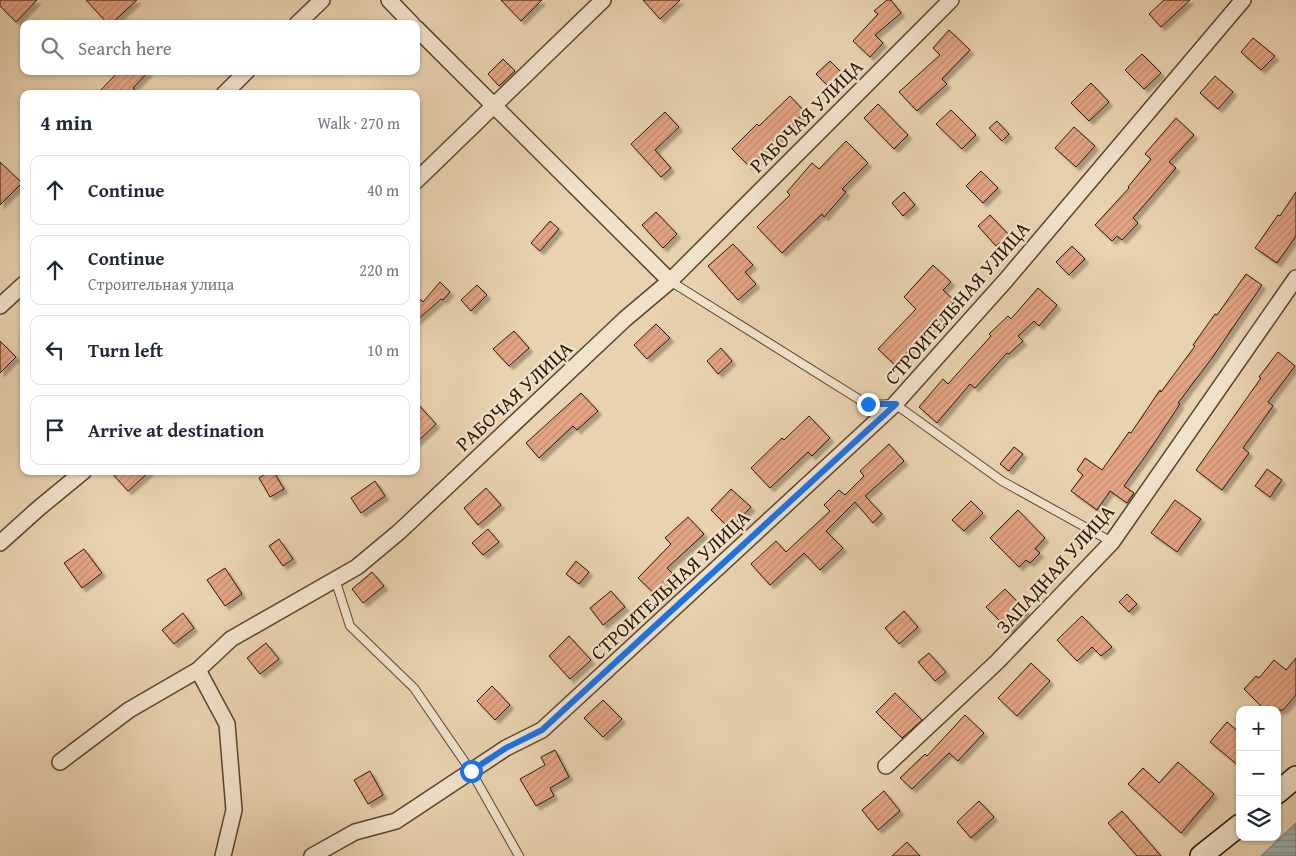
<!DOCTYPE html>
<meta charset="utf-8">
<style>
:root{--surface:#fff;--page:#f6f6f7;--text:#1f2937;--muted:#747a83;--line:#e0e1e3}
body{margin:0;font-family:"Gentium Book Plus",serif;background:var(--page);color:var(--text)}
.controls{position:absolute;right:15px;bottom:15px;display:grid;overflow:hidden;border-radius:10px;box-shadow:0 1px 4px #0004}
.controls button{width:45px;height:45px;display:grid;place-items:center;padding:0;border:0;border-bottom:1px solid var(--line);background:var(--surface);color:var(--text);font:25px sans-serif}
.stop{position:absolute;width:15px;height:15px;margin:-11px;border:4px solid #1a73e8;border-radius:50%;background:#fff}
.stop.end{background:#1a73e8;border-color:#fff;box-shadow:0 1px 5px #0008}
.list{margin:0;padding:0;list-style:none}
h2{display:flex;justify-content:space-between;align-items:center;height:65px;margin:0;padding:0 20px;font-size:21px}
h2 small{font-size:16px;font-weight:400;color:var(--muted)}
.list li{display:grid;grid-template-columns:32px 1fr auto;gap:15px;align-items:center;box-sizing:border-box;height:70px;margin:0 10px 10px;padding:0 10px;border:1px solid var(--line);border-radius:10px}
.list b{display:block;font-size:19px;white-space:nowrap}
.list p{margin:0;font-size:16px;white-space:nowrap;color:var(--muted)}
.list em{font-size:16px;font-style:normal;color:var(--muted)}
.icon{flex:none;width:28px;height:28px;fill:none;stroke:currentColor;stroke-width:2;stroke-linecap:round;stroke-linejoin:round}
.map{position:relative;flex:none;width:1296px;height:856px;overflow:hidden}
.search{position:absolute;background:var(--surface);box-shadow:0 1px 4px #0004;left:20px;top:20px;width:400px;height:55px;display:flex;align-items:center;gap:12px;box-sizing:border-box;padding:0 18px;border-radius:10px;color:var(--muted);font-size:19px}
.panel{position:absolute;background:var(--surface);box-shadow:0 1px 4px #0004;left:20px;top:90px;width:400px;height:385px;border-radius:10px}
.map>svg:first-child{display:block}
</style>
<div class="map">
<svg width="1296" height="856" viewBox="0 0 1296 856">
<defs>
<pattern id="water-rules" width="6" height="5" patternUnits="userSpaceOnUse" patternTransform="scale(1.25)"><rect width="6" height="5" fill="#9bb5b5"/><path d="M0 2.5h6" fill="none" stroke="#7e9291"/></pattern>
<pattern id="building-hatch" width="6" height="6" patternUnits="userSpaceOnUse" patternTransform="scale(1.25)"><rect width="6" height="6" fill="#e3a483"/><path d="M-1 1l2-2M0 6l6-6M5 7l2-2" fill="none" stroke="#c38c70"/></pattern>
<filter id="shadow"><feDropShadow dx="4" dy="4" stdDeviation="1" flood-color="#0004"/></filter>
</defs>
<rect width="100%" height="100%" fill="#e9d2b0"/>
<filter id="stains"><feTurbulence type="fractalNoise" baseFrequency=".004" numOctaves="4"/><feColorMatrix values="0 0 0 0 .2 0 0 0 0 .09 0 0 0 0 .02 0 0 0 .5 -.17"/></filter>
<radialGradient id="worn" r=".72"><stop offset=".6" stop-color="#630" stop-opacity="0"/><stop offset="1" stop-color="#630" stop-opacity=".3"/></radialGradient>
<path fill="url(#water-rules)" stroke="#6d756e" d="M1296,823V856H1261Z"/>
<path fill="url(#building-hatch)" stroke="#291604" filter="url(#shadow)" d="M0,0H37L16,22L0,6Z
M86,0H137L111,24H108Z
M501,0H542L521,21Z
M643,0H680L660,19Z
M887,0H891L901,13L875,35L883,43L870,57L853,41L878,14L874,11Z
M1164,0H1190L1161,27L1149,14Z
M949,30L970,50L942,79L947,84L917,111L899,92L940,55L933,48Z
M1253,38L1275,56L1261,70L1241,52Z
M1142,54L1161,73L1144,89L1125,70Z
M503,59L515,71L499,86L488,74Z
M830,61L844,75L830,88L816,74Z
M119,71H149L133,88L139,94H97Z
M1215,76L1233,92L1218,109L1200,93Z
M1091,83L1109,102L1089,121L1071,103Z
M790,96L805,112L750,167L732,149L757,124L759,126Z
M878,104L908,135L894,149L864,118Z
M951,110L976,135L962,149L936,124Z
M665,112L679,127L655,150L671,168L661,177L631,144Z
M1176,118L1194,135L1169,162L1176,168L1133,218L1138,223L1122,240L1117,236L1112,241L1095,225L1129,188L1128,187L1151,159L1145,154Z
M997,121L1009,134L1002,141L989,128Z
M1074,127L1095,146L1076,167L1055,148Z
M846,141L868,163L842,189L846,192L824,217L822,214L782,253L757,227L790,195L787,192L812,163L819,169Z
M0,162L22,183L0,205Z
M981,171L998,188L983,203L966,186Z
M904,192L915,205L903,216L892,203Z
M1296,192V236L1277,263L1255,248L1278,215L1280,216Z
M656,212L677,234L663,248L642,225Z
M990,215L1009,235L996,246L978,226Z
M550,221L559,229L540,251L531,243Z
M733,244L753,265L745,272L756,284L738,300L708,266Z
M1072,246L1085,259L1069,275L1056,262Z
M933,265L951,282L943,290L955,301L895,365L878,349L916,309L904,297Z
M1246,274L1262,285L1212,358L1178,403L1180,404L1151,448L1124,486L1134,493L1127,503L1110,491L1097,510L1071,491L1083,475L1077,470L1085,458L1102,470L1129,432L1131,433L1160,390L1161,392L1195,346L1193,345L1215,314L1217,315Z
M440,282L450,292L443,300L441,299L416,321V295L423,302Z
M477,285L487,295L471,311L461,300Z
M1038,288L1057,305L1039,326L1034,321L1018,336L1023,341L1009,354L1007,353L975,388L970,384L937,423L919,407L943,379L948,384L991,336L989,334L1008,316L1011,319Z
M656,324L670,338L647,359L634,345Z
M514,331L529,348L509,366L493,349Z
M0,341L16,357L0,373Z
M721,348L732,361L718,374L707,361Z
M1278,352L1295,366L1268,402L1273,406L1243,448L1249,453L1222,490L1196,470L1261,378L1259,377Z
M581,393L598,411L577,430L573,426L539,458L526,443Z
M416,402L436,424L416,443Z
M809,416L830,438L812,456L808,452L770,488L751,468L782,438L784,440Z
M889,444L904,461L865,496L882,514L873,523L855,502L826,531L843,548L820,570L804,553L770,585L751,564L776,541L786,552L830,511L824,505L839,490L845,495L864,476L860,471Z
M1014,447L1023,454L1009,471L1000,464Z
M1267,469L1282,480L1270,497L1255,486Z
M110,471H150L128,491Z
M270,471H273L284,489L270,497L259,478Z
M375,481L385,496L361,513L351,498Z
M486,488L501,505L478,525L464,508Z
M731,489L751,507L730,529L711,510Z
M1175,500L1201,519L1177,552L1151,533Z
M971,501L983,513L964,531L952,520Z
M1018,510L1045,538L1035,549L1040,553L1030,563L1026,560L1019,567L990,538Z
M688,517L704,534L667,568L678,579L660,599L638,578L671,544L665,538Z
M488,529L499,542L483,555L472,543Z
M279,539L293,559L283,566L269,546Z
M84,549L102,573L82,588L64,563Z
M576,561L589,572L579,584L566,574Z
M225,568L242,594L225,606L207,580Z
M372,572L384,586L363,603L352,589Z
M1005,589L1028,613L1010,631L986,607Z
M611,591L625,607L603,625L590,608Z
M1127,594L1137,604L1129,612L1119,602Z
M904,611L918,627L899,644L885,628Z
M183,613L194,628L174,644L162,630Z
M1082,616L1112,647L1101,656L1092,647L1077,661L1057,640Z
M569,636L591,660L570,679L549,656Z
M266,643L279,659L260,674L247,658Z
M929,653L946,672L935,681L918,662Z
M1296,658V695L1283,710H1265L1244,689L1256,676L1259,678L1274,660L1286,670Z
M1031,663L1050,681L1017,716L998,698Z
M492,686L510,705L495,720L477,701Z
M895,693L922,720L902,738L876,712Z
M603,700L622,719L603,737L584,718Z
M965,715L984,733L958,761L949,753L912,789L900,778L925,754L927,756Z
M1227,722L1240,733V767L1210,742Z
M555,750L569,777L550,788L554,796L536,806L520,779L545,765L541,757Z
M1178,762L1214,794L1181,833L1128,784L1143,768L1159,783Z
M370,771L383,795L368,804L354,780Z
M884,791L900,811L878,830L862,810Z
M979,801L994,817L971,838L957,822Z
M1122,811L1161,856H1137L1108,823Z
M907,842L920,856H892Z"/>
<g fill="none" stroke-linecap="round" stroke-linejoin="round">
<defs>
<path id="lane" d="M670,281L868,405L895,404L1002,481L1112,542
M335,579L350,626L414,688L471,771L519,856"/>
<path id="street" d="M389,0L412,24
M297,24L322,0
M416,28L670,281
M224,94L247,71
M416,181L603,0
M0,306L24,284
M0,543L39,508L84,471
M198,670L227,724L234,810L223,856
M60,762L129,710L198,670L231,639L357,567L399,532L625,319L670,281L951,0
M886,766L997,662L1112,542L1296,278
M312,856L355,832L396,821L506,748L542,730L895,404L1006,280L1243,0"/>
<path id="secondary" d="M1277,793L1296,777
M1201,856L1240,825"/>
</defs>
<use href="#lane" stroke="#59452f" stroke-width="10"/>
<use href="#street" stroke="#59452f" stroke-width="18"/>
<use href="#secondary" stroke="#291604" stroke-width="24"/>
<use href="#lane" stroke="#f1e2cc" stroke-width="8"/>
<use href="#street" stroke="#f1e2cc" stroke-width="15"/>
<use href="#secondary" stroke="#f1e2cc" stroke-width="21"/>
</g>
<g fill="none" stroke-linecap="round" stroke-linejoin="round">
<path stroke="#1a73e8" stroke-width="6" d="M471,771L506,748L542,730L896,404H868"/>
</g>
<g text-anchor="middle" stroke-width="4.5" stroke-linejoin="round" paint-order="stroke">
<g font-size="20" fill="#291604" stroke="#f1e2cc">
<text transform="translate(806 116) rotate(-45)" y="7">РАБОЧАЯ УЛИЦА</text>
<text transform="translate(957 303) rotate(-49)" y="7">СТРОИТЕЛЬНАЯ УЛИЦА</text>
<text transform="translate(514 396) rotate(-43)" y="7">РАБОЧАЯ УЛИЦА</text>
<text transform="translate(1055 569) rotate(-48)" y="7">ЗАПАДНАЯ УЛИЦА</text>
<text transform="translate(670 585) rotate(-43)" y="7">СТРОИТЕЛЬНАЯ УЛИЦА</text>
</g>
</g>
<rect width="100%" height="100%" filter="url(#stains)"/>
<rect width="100%" height="100%" fill="url(#worn)"/>
</svg>
<div class="controls">
<button>+</button>
<button>−</button>
<button><svg class="icon" aria-label="layers" viewBox="0 0 24 24"><path d="M12 4l9 5-9 5-9-5zM3 14l9 5 9-5"/></svg></button>
</div>
<div class="stop" style="left:471px;top:771px"></div>
<div class="stop end" style="left:868px;top:404px"></div>
<div class="search"><svg class="icon" aria-label="search" viewBox="0 0 24 24"><circle cx="10" cy="10" r="6"/><path d="M15 15l6 6"/></svg>Search here</div>
<section class="panel">
<h2>4 min<small>Walk · 270 m</small></h2>
<ul class="list">
<li><svg class="icon" aria-label="ahead" viewBox="0 0 24 24"><path d="M12 20V5M6 11l6-6 6 6"/></svg><div><b>Continue</b></div><em>40 m</em></li>
<li><svg class="icon" aria-label="ahead" viewBox="0 0 24 24"><path d="M12 20V5M6 11l6-6 6 6"/></svg><div><b>Continue</b><p>Строительная улица</p></div><em>220 m</em></li>
<li><svg class="icon" aria-label="left" viewBox="0 0 24 24"><path d="M17 20v-9H6M10 6l-5 5 5 5"/></svg><div><b>Turn left</b></div><em>10 m</em></li>
<li><svg class="icon" aria-label="arrive" viewBox="0 0 24 24"><path d="M6 21V4h12l-3 4 3 4H6"/></svg><div><b>Arrive at destination</b></div></li>
</ul>
</section>
</div>
